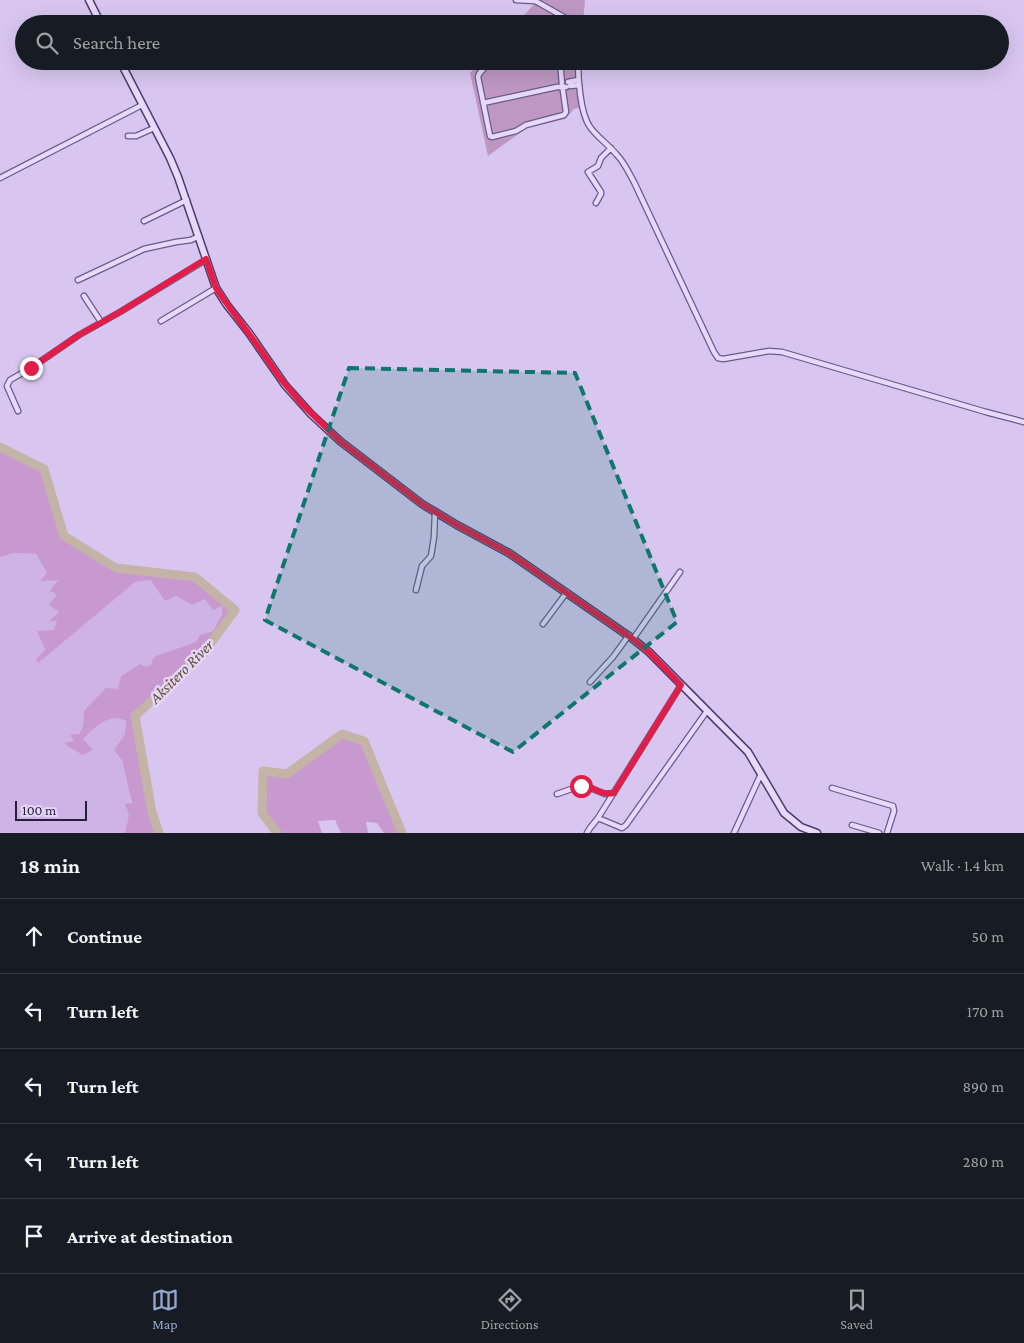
<!DOCTYPE html>
<meta charset="utf-8">
<style>
:root{--surface:#171b24;--page:#242831;--text:#f1f3f6;--muted:#9ea1a6;--line:#363941;--accent:#97a6ce}
body{margin:0;font-family:"Crimson Pro",serif;background:var(--page);color:var(--text)}
.scale{position:absolute;left:15px;bottom:12px;width:72px;box-sizing:border-box;padding-left:5px;border:2px solid #251f3c;border-top:0;font-size:14px;line-height:18px;white-space:nowrap;color:#251f3c;-webkit-text-stroke:4px #e5d6f7;paint-order:stroke}
.stop{position:absolute;width:15px;height:15px;margin:-11px;border:4px solid #e11d48;border-radius:50%;background:#fff}
.stop.end{background:#e11d48;border-color:#fff;box-shadow:0 1px 5px #0008}
.list{margin:0;padding:0;list-style:none}
h2{display:flex;justify-content:space-between;align-items:center;height:65px;margin:0;padding:0 20px;font-size:21px}
h2 small{font-size:16px;font-weight:400;color:var(--muted)}
.list li{display:grid;grid-template-columns:32px 1fr auto;gap:15px;align-items:center;box-sizing:border-box;height:75px;padding:0 20px;border-top:1px solid var(--line)}
.list b{display:block;font-size:19px;white-space:nowrap}
.list em{font-size:16px;font-style:normal;color:var(--muted)}
.icon{flex:none;width:28px;height:28px;fill:none;stroke:currentColor;stroke-width:2;stroke-linecap:round;stroke-linejoin:round}
.map{position:relative;flex:none;width:1024px;height:833px;overflow:hidden}
.search{position:absolute;background:var(--surface);box-shadow:0 5px 20px #0002;left:15px;right:15px;top:15px;height:55px;display:flex;align-items:center;gap:12px;box-sizing:border-box;padding:0 18px;border-radius:28px;color:var(--muted);font-size:19px}
.sheet{height:440px;background:var(--surface)}
nav{display:flex;justify-content:space-around;align-items:center;box-sizing:border-box;height:70px;border-top:1px solid var(--line);background:var(--surface);font-size:14px;color:var(--muted)}
nav a{display:grid;justify-items:center;gap:2px}
nav .on{color:var(--accent)}
.map>svg:first-child{display:block}
</style>
<div class="map">
<svg width="1024" height="833" viewBox="0 0 1024 833">
<rect width="100%" height="100%" fill="#d8c6f0"/>
<path fill="#d0b3e6" d="M14,553L36,554L47,573L41,580L58,579L51,591L55,593L59,611L49,621H58L55,630L37,631L45,651L36,659L135,582L151,580L176,596L192,605L205,599L222,606V615L213,631L200,635L196,642L156,656L152,664L147,667L140,664L121,676L118,689H106L84,711L83,726L74,741L69,747L83,739L97,725L108,719L121,718L127,721L125,734L114,750L122,760L132,804L125,833H0V557Z"/>
<path fill="#c799cf" d="M0,447L44,469L65,536L116,568L195,577L235,610L202,655L135,716L152,812L160,833H125L129,815L125,804L132,803L122,760L114,750L125,734L126,721C109,712 95,727 83,739L93,750L83,755L69,747L64,743L74,741L70,735L79,734L83,726L84,711L106,688L118,689L121,676L140,664L147,667L152,664V660L156,656L196,642L200,635L213,631L222,615V606L213,610L205,599L192,605L176,596L165,601L151,580L135,582L38,663L36,659L45,650L37,631L54,630L57,621H49L59,612L49,605L56,596L55,593L50,591L58,580L40,581L47,573L36,554L14,553L0,557Z
M342,734L364,741L402,833H384L377,823L366,822L368,833H341L335,820L318,821L322,833H277L262,813L263,771L284,774Z"/>
<path fill="#be98c3" d="M538,0H585L583,24H516Z
M481,61H581V75L584,98H578L580,108L574,109L565,119L528,127L488,156L470,73Z"/>
<g fill="none" stroke-linecap="round" stroke-linejoin="round">
<path stroke="#c3b4a7" stroke-width="9" d="M0,447L44,469L64,536L116,568L195,577L235,610L202,655L135,716L152,812L159,833
M277,833L262,813L263,771L287,774L342,734L364,741L402,833"/>
<defs>
<path id="street" d="M516,0L535,1L539,3L576,24
M490,61L479,74L478,77L490,136L492,137L516,131L526,125L564,115L566,112L562,84L560,61
M544,61L560,67
M578,61C578,77 580,113 590,127C597,137 609,145 617,155C624,162 629,173 634,182L714,352L718,358L723,359L769,351L782,352L986,412L1024,422
M568,82L578,80
M570,86L579,85
M483,103L557,87H566
M128,136H136L154,128
M0,178L142,105
M596,203L601,194V192L588,172L598,166L601,158L611,148
M144,221L187,200
M78,280L144,249L176,242L191,240L199,236
M84,296L101,322
M161,321L216,288
M18,411L7,386L10,380L31,368L79,335L120,312L207,259
M416,590L422,566L431,556L434,537L435,512
M543,624L567,592
M633,639L680,572
M590,682L613,657L629,635
M681,685L598,818L622,828L626,825L707,711
M832,788L893,806L894,811L887,833
M557,794L583,785L605,794L614,793
M852,825L879,833
M587,833L590,828L598,818
M734,833L761,774"/>
<path id="secondary" d="M89,0L101,24
M120,61L170,158L178,177L216,288L227,305L249,333L285,385L311,414L340,441L422,504L457,525L509,553L633,639L649,652L748,752L784,813L801,827L817,833"/>
</defs>
<use href="#street" stroke="#685b8c" stroke-width="7"/>
<use href="#secondary" stroke="#493e6e" stroke-width="9"/>
<use href="#street" stroke="#e8d9fa" stroke-width="4.5"/>
<use href="#secondary" stroke="#e8d9fa" stroke-width="6"/>
</g>
<g fill="none" stroke-linecap="round" stroke-linejoin="round">
<path stroke="#e11d48" stroke-width="6" d="M31,368L79,335L120,312L206,259L216,288L222,297L260,349L280,378L302,404L340,441L422,504L457,525L509,553L633,639L649,652L681,685L614,793C598,796 593,784 581,786"/>
</g>
<path fill="#0f766e" fill-opacity="0.2" stroke="#0f766e" stroke-width="4" stroke-dasharray="10 6" stroke-linejoin="round" d="M349,368L575,373L677,622L513,752L265,620Z"/>
<g text-anchor="middle" stroke-width="5" stroke-linejoin="round" paint-order="stroke">
<g font-size="16" font-style="italic" fill="#5c4d2e" stroke="#e5d6f7">
<text transform="translate(181 671) rotate(-45)" y="6">Aksitero River</text>
</g>
</g>
</svg>
<div class="scale">100 m</div>
<div class="stop" style="left:581px;top:786px"></div>
<div class="stop end" style="left:31px;top:368px"></div>
<div class="search"><svg class="icon" aria-label="search" viewBox="0 0 24 24"><circle cx="10" cy="10" r="6"/><path d="M15 15l6 6"/></svg>Search here</div>
</div>
<section class="sheet">
<h2>18 min<small>Walk · 1.4 km</small></h2>
<ul class="list">
<li><svg class="icon" aria-label="ahead" viewBox="0 0 24 24"><path d="M12 20V5M6 11l6-6 6 6"/></svg><div><b>Continue</b></div><em>50 m</em></li>
<li><svg class="icon" aria-label="left" viewBox="0 0 24 24"><path d="M17 20v-9H6M10 6l-5 5 5 5"/></svg><div><b>Turn left</b></div><em>170 m</em></li>
<li><svg class="icon" aria-label="left" viewBox="0 0 24 24"><path d="M17 20v-9H6M10 6l-5 5 5 5"/></svg><div><b>Turn left</b></div><em>890 m</em></li>
<li><svg class="icon" aria-label="left" viewBox="0 0 24 24"><path d="M17 20v-9H6M10 6l-5 5 5 5"/></svg><div><b>Turn left</b></div><em>280 m</em></li>
<li><svg class="icon" aria-label="arrive" viewBox="0 0 24 24"><path d="M6 21V4h12l-3 4 3 4H6"/></svg><div><b>Arrive at destination</b></div></li>
</ul>
</section>
<nav>
<a class="on"><svg class="icon" aria-label="map" viewBox="0 0 24 24"><path d="M3 6l6-2 6 2 6-2v14l-6 2-6-2-6 2zM9 4v14M15 6v14"/></svg>Map</a>
<a><svg class="icon" aria-label="directions" viewBox="0 0 24 24"><path d="M12 3l9 9-9 9-9-9zM9 14v-3h6M13 9l2 2-2 2"/></svg>Directions</a>
<a><svg class="icon" aria-label="saved" viewBox="0 0 24 24"><path d="M7 4h10v16l-5-4-5 4z"/></svg>Saved</a>
</nav>
